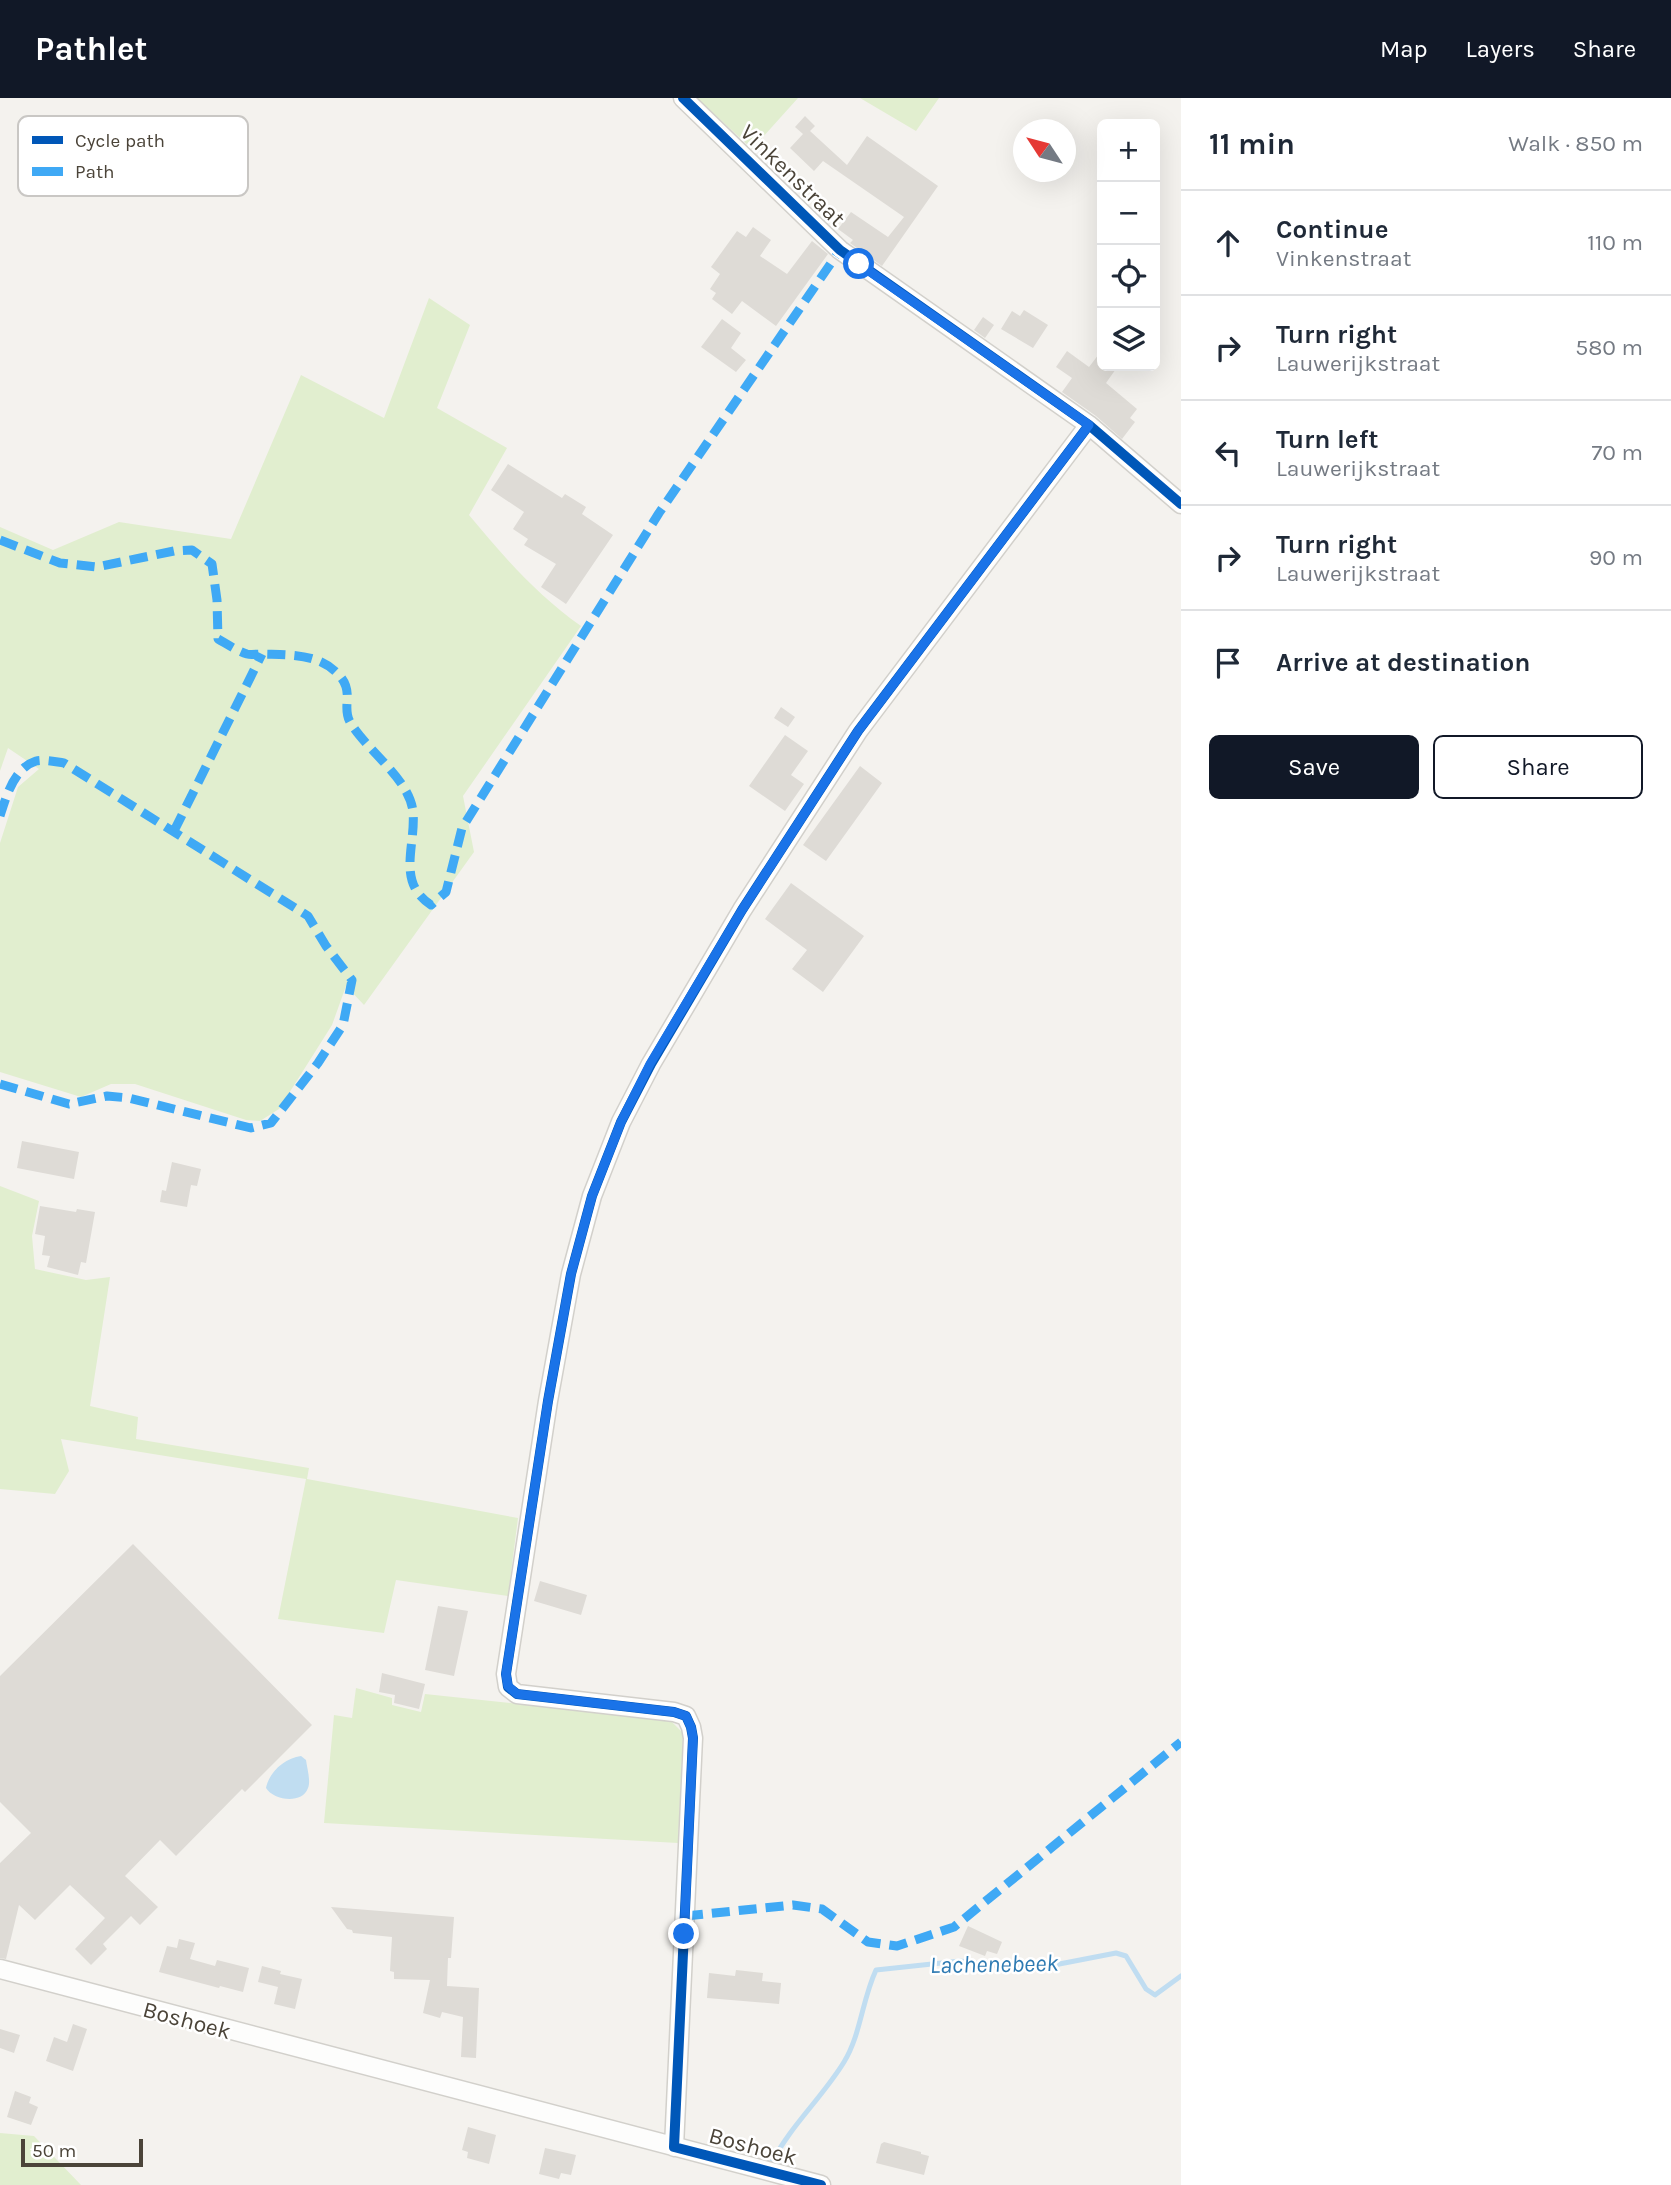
<!DOCTYPE html>
<meta charset="utf-8">
<style>
:root{--surface:#fff;--page:#f6f6f7;--text:#1f2937;--muted:#747a83;--line:#e0e1e3;--accent:#111827}
body{margin:0;font-family:Karla,sans-serif;background:var(--page);color:var(--text)}
.controls{position:absolute;right:21px;top:21px;display:grid;overflow:hidden;border-radius:10px;box-shadow:0 7px 28px #0002}
.controls button{width:63px;height:63px;display:grid;place-items:center;padding:0;border:0;border-bottom:2px solid var(--line);background:var(--surface);color:var(--text);font:35px sans-serif}
.compass{position:absolute;left:1013px;top:21px;width:63px;height:63px;border-radius:50%;background:var(--surface);box-shadow:0 7px 28px #0002;rotate:306deg}
.scale{position:absolute;left:21px;bottom:18px;width:122px;box-sizing:border-box;padding-left:7px;border:4px solid #4b4439;border-top:0;font-size:19px;line-height:24px;white-space:nowrap;color:#4b4439;-webkit-text-stroke:5px #fff;paint-order:stroke}
.stop{position:absolute;width:21px;height:21px;margin:-16px;border:5px solid #1a73e8;border-radius:50%;background:#fff}
.stop.end{background:#1a73e8;border-color:#fff;box-shadow:0 2px 7px #0008}
.list{margin:0;padding:0;list-style:none}
h2{display:flex;justify-content:space-between;align-items:center;height:91px;margin:0;padding:0 28px;font-size:30px}
h2 small{font-size:23px;font-weight:400;color:var(--muted)}
.list li{display:grid;grid-template-columns:46px 1fr auto;gap:21px;align-items:center;box-sizing:border-box;height:105px;padding:0 28px;border-top:2px solid var(--line)}
.list b{display:block;font-size:26px;white-space:nowrap}
.list p{margin:0;font-size:23px;white-space:nowrap;color:var(--muted)}
.list em{font-size:23px;font-style:normal;color:var(--muted)}
.actions{display:flex;gap:14px;padding:21px 28px}
.actions a{flex:1;padding:16px 0;border:2px solid var(--accent);border-radius:10px;text-align:center;font-size:24px;color:var(--accent)}
.actions .main{background:var(--accent);color:#fff}
.icon{flex:none;width:38px;height:38px;fill:none;stroke:currentColor;stroke-width:2;stroke-linecap:round;stroke-linejoin:round}
.map{position:relative;flex:none;width:1181px;height:2087px;overflow:hidden}
header{display:flex;align-items:center;gap:42px;box-sizing:border-box;height:98px;padding:0 35px;background:var(--accent);color:#fff}
header strong{font-size:33px}
nav{display:flex;gap:38px;margin-inline-start:auto;font-size:24px}
main{display:flex}
aside{flex:1;background:var(--surface)}
.map>svg:first-child{display:block}
</style>
<header>
<strong>Pathlet</strong>
<nav><a>Map</a><a>Layers</a><a>Share</a></nav>
</header>
<main>
<div class="map">
<svg width="1181" height="2087" viewBox="0 0 1181 2087">
<rect width="100%" height="100%" fill="#f4f2ee"/>
<path fill="#e1eecf" d="M697,0H798L752,51Z
M860,0H939L916,33Z
M429,200L470,227L437,310L507,350L469,417C503,458 537,497 581,528L463,698L474,754L364,907L346,888L332,927L279,1011L260,1023L246,1022L135,986H111L81,999L0,974V745L18,689L39,671L8,650L0,673V429L53,452L119,424L231,441L301,277L384,320Z
M0,1088L39,1103L32,1138L35,1171L86,1182L110,1179L90,1308L138,1319L136,1341L309,1370L307,1381L518,1420L508,1498L396,1482L384,1535L278,1521L306,1381L61,1341L69,1373L55,1396L0,1391Z
M356,1590L392,1600V1607L421,1614L425,1596L670,1622L683,1635L678,1745L324,1725L334,1617L352,1620Z
M0,2035L34,2038L81,2087H0Z"/>
<path fill="#c0ddf1" d="M301,1658L306,1662C307,1670 311,1683 308,1690C302,1707 273,1702 266,1690C269,1674 285,1660 301,1658Z"/>
<g fill="none" stroke-linecap="round" stroke-linejoin="round">
<path stroke="#c0ddf1" stroke-width="5" d="M771,2066C790,2028 822,2000 844,1964C861,1936 862,1902 876,1872L960,1863L1005,1869L1049,1868L1116,1855L1126,1858L1146,1891L1155,1897L1181,1878"/>
</g>
<path fill="#dedbd6" d="M805,18L815,28L810,33L847,67L867,38L938,88L882,168L850,145L853,142L838,131L851,114L888,139L904,119L823,63L814,73L790,50L803,36L795,29Z
M753,129L771,142L760,158L787,176L812,143L828,156L776,228L742,203L732,216L712,201L716,195L710,191L720,176L711,169L737,133L746,139Z
M1024,212L1048,227L1033,250L1001,231L1012,213L1020,218Z
M983,219L994,227L985,240L974,232Z
M722,221L741,235L731,250L746,262L736,274L701,249Z
M1102,252V268H1118L1106,285L1137,311L1130,320L1135,324L1122,341L1096,318L1062,294L1072,280L1056,269L1067,253L1089,269Z
M508,366L562,400L565,396L586,409L582,416L613,437L566,506L541,489L556,466L524,447L528,441L513,431L524,414L491,392Z
M781,609L795,619L788,629L774,620Z
M785,637L808,653L791,677L804,686L785,713L749,688Z
M860,668L882,685L826,763L803,747Z
M791,785L864,838L823,894L792,871L807,852L765,821Z
M22,1043L79,1054L74,1081L17,1070Z
M172,1064L201,1071L197,1088L191,1087L187,1109L160,1104L162,1092L166,1093Z
M40,1108L76,1114L77,1111L95,1114L86,1165L81,1164L78,1177L47,1169L50,1158L42,1157L45,1138L35,1136Z
M133,1446L312,1627L245,1694L242,1691L176,1758L160,1742L125,1778L158,1809L140,1827L131,1818L103,1846L107,1851L91,1867L75,1851L105,1820L70,1787L35,1822L19,1807L6,1861L0,1860V1765L31,1735L0,1704V1578Z
M540,1483L587,1497L581,1517L534,1503Z
M438,1508L468,1513L454,1578L425,1572Z
M382,1575L425,1586L419,1611L394,1605L395,1597L379,1594Z
M331,1809L454,1819L451,1860H448L447,1888L479,1890L476,1960L461,1959L463,1919L442,1914L440,1920L423,1915L430,1882L394,1881V1874L390,1873L392,1839L353,1835L352,1832L347,1831Z
M968,1828L1002,1844L997,1856L987,1853L985,1858L959,1848Z
M179,1841L195,1845L190,1861L215,1868L217,1862L249,1870L243,1894L220,1888L219,1890L159,1874L167,1848L177,1850Z
M262,1868L281,1873L280,1876L302,1881L295,1911L274,1906L278,1889L258,1884Z
M736,1872L763,1875L762,1883L781,1885L779,1906L707,1900L709,1875L735,1878Z
M73,1926L87,1931L73,1973L46,1963L54,1939L67,1944Z
M0,1931L20,1937L14,1955L0,1950Z
M15,1993L31,1999L29,2005L38,2009L31,2027L7,2019Z
M468,2029L496,2037L489,2066L467,2060L468,2054L462,2052Z
M884,2044L921,2054V2056L929,2058L924,2077L876,2065L881,2046Z
M545,2050L576,2057L571,2077L561,2075L559,2081L539,2076Z"/>
<g fill="none" stroke-linecap="round" stroke-linejoin="round">
<defs>
<path id="minor" d="M683,0L840,152L1089,327L1181,406
M0,1871L821,2087
M674,2049L693,1640L691,1629L686,1618L674,1614L517,1596L508,1589L506,1576L548,1303L571,1176L592,1098L621,1024L651,966L742,812L858,633L1089,327"/>
</defs>
<use href="#minor" stroke="#d2d0cb" stroke-width="21"/>
<use href="#minor" stroke="#fdfdfc" stroke-width="18"/>
<path stroke="#3fa9f5" stroke-width="9" stroke-dasharray="18 9" stroke-linecap="butt" d="M0,442L60,465L97,469L174,453L192,452L212,466L217,502L218,541C227,546 237,553 247,556C251,557 257,556 262,556C288,557 317,555 337,575C356,593 341,608 350,624C366,652 410,681 413,714C416,748 396,784 431,807L446,794L462,730L659,415L840,152
M0,718C6,699 14,670 36,663C44,661 56,664 64,665L308,818L326,848L352,882L343,927L318,965L271,1025L251,1030L129,1000L107,998L69,1006L0,986
M174,733L262,556
M685,1818L793,1807L822,1811L868,1844L897,1848L954,1829L1181,1644"/>
<defs>
<path id="cycleway" d="M683,0L840,152L1089,327L1181,406
M821,2087L674,2049L693,1640L691,1629L686,1618L674,1614L517,1596L508,1589L506,1576L548,1303L571,1176L592,1098L621,1024L651,966L742,812L858,633L1089,327"/>
</defs>
<use href="#cycleway" stroke="#fff" stroke-width="15"/>
<use href="#cycleway" stroke="#0057b8" stroke-width="10"/>
</g>
<g fill="none" stroke-linecap="round" stroke-linejoin="round">
<path stroke="#1a73e8" stroke-width="9" d="M684,1836L693,1640L691,1629L686,1618L674,1614L517,1596L508,1588L506,1576L548,1303L571,1176L592,1098L621,1024L650,966L742,812L858,633L1089,327L859,166"/>
</g>
<g text-anchor="middle" stroke-width="5" stroke-linejoin="round" paint-order="stroke">
<g font-size="23" fill="#4b4439" stroke="#fff">
<text transform="translate(793 77) rotate(44)" y="8">Vinkenstraat</text>
<text transform="translate(187 1922) rotate(15)" y="8">Boshoek</text>
<text transform="translate(753 2048) rotate(15)" y="8">Boshoek</text>
</g>
<g font-size="24" font-style="italic" fill="#2e7ab2" stroke="#fff">
<text transform="translate(994 1866) rotate(-1)" y="8">Lachenebeek</text>
</g>
</g>
<rect x="18" y="18" width="230" height="80" rx="10" fill="#fff" stroke="#c9c7c4" stroke-width="2"/>
<rect x="32" y="38" width="31" height="8" fill="#0057b8"/>
<rect x="32" y="69" width="31" height="9" fill="#3fa9f5"/>
<g font-size="19" fill="#4b4439">
<text x="75" y="49">Cycle path</text>
<text x="75" y="80">Path</text>
</g>
</svg>
<div class="controls">
<button>+</button>
<button>−</button>
<button><svg class="icon" aria-label="locate" viewBox="0 0 24 24"><circle cx="12" cy="12" r="6"/><path d="M12 2v4M12 18v4M2 12h4M18 12h4"/></svg></button>
<button><svg class="icon" aria-label="layers" viewBox="0 0 24 24"><path d="M12 4l9 5-9 5-9-5zM3 14l9 5 9-5"/></svg></button>
</div>
<svg class="compass" viewBox="-18 -18 36 36"><path d="M0-13l5 13h-10z" fill="#e53935"/><path d="M0 13l5-13h-10z" fill="#747a83"/></svg>
<div class="scale">50 m</div>
<div class="stop" style="left:859px;top:166px"></div>
<div class="stop end" style="left:684px;top:1836px"></div>
</div>
<aside>
<h2>11 min<small>Walk · 850 m</small></h2>
<ul class="list">
<li><svg class="icon" aria-label="ahead" viewBox="0 0 24 24"><path d="M12 20V5M6 11l6-6 6 6"/></svg><div><b>Continue</b><p>Vinkenstraat</p></div><em>110 m</em></li>
<li><svg class="icon" aria-label="right" viewBox="0 0 24 24"><path d="M7 20v-9h11M14 6l5 5-5 5"/></svg><div><b>Turn right</b><p>Lauwerijkstraat</p></div><em>580 m</em></li>
<li><svg class="icon" aria-label="left" viewBox="0 0 24 24"><path d="M17 20v-9H6M10 6l-5 5 5 5"/></svg><div><b>Turn left</b><p>Lauwerijkstraat</p></div><em>70 m</em></li>
<li><svg class="icon" aria-label="right" viewBox="0 0 24 24"><path d="M7 20v-9h11M14 6l5 5-5 5"/></svg><div><b>Turn right</b><p>Lauwerijkstraat</p></div><em>90 m</em></li>
<li><svg class="icon" aria-label="arrive" viewBox="0 0 24 24"><path d="M6 21V4h12l-3 4 3 4H6"/></svg><div><b>Arrive at destination</b></div></li>
</ul>
<div class="actions"><a class="main">Save</a><a>Share</a></div>
</aside>
</main>
